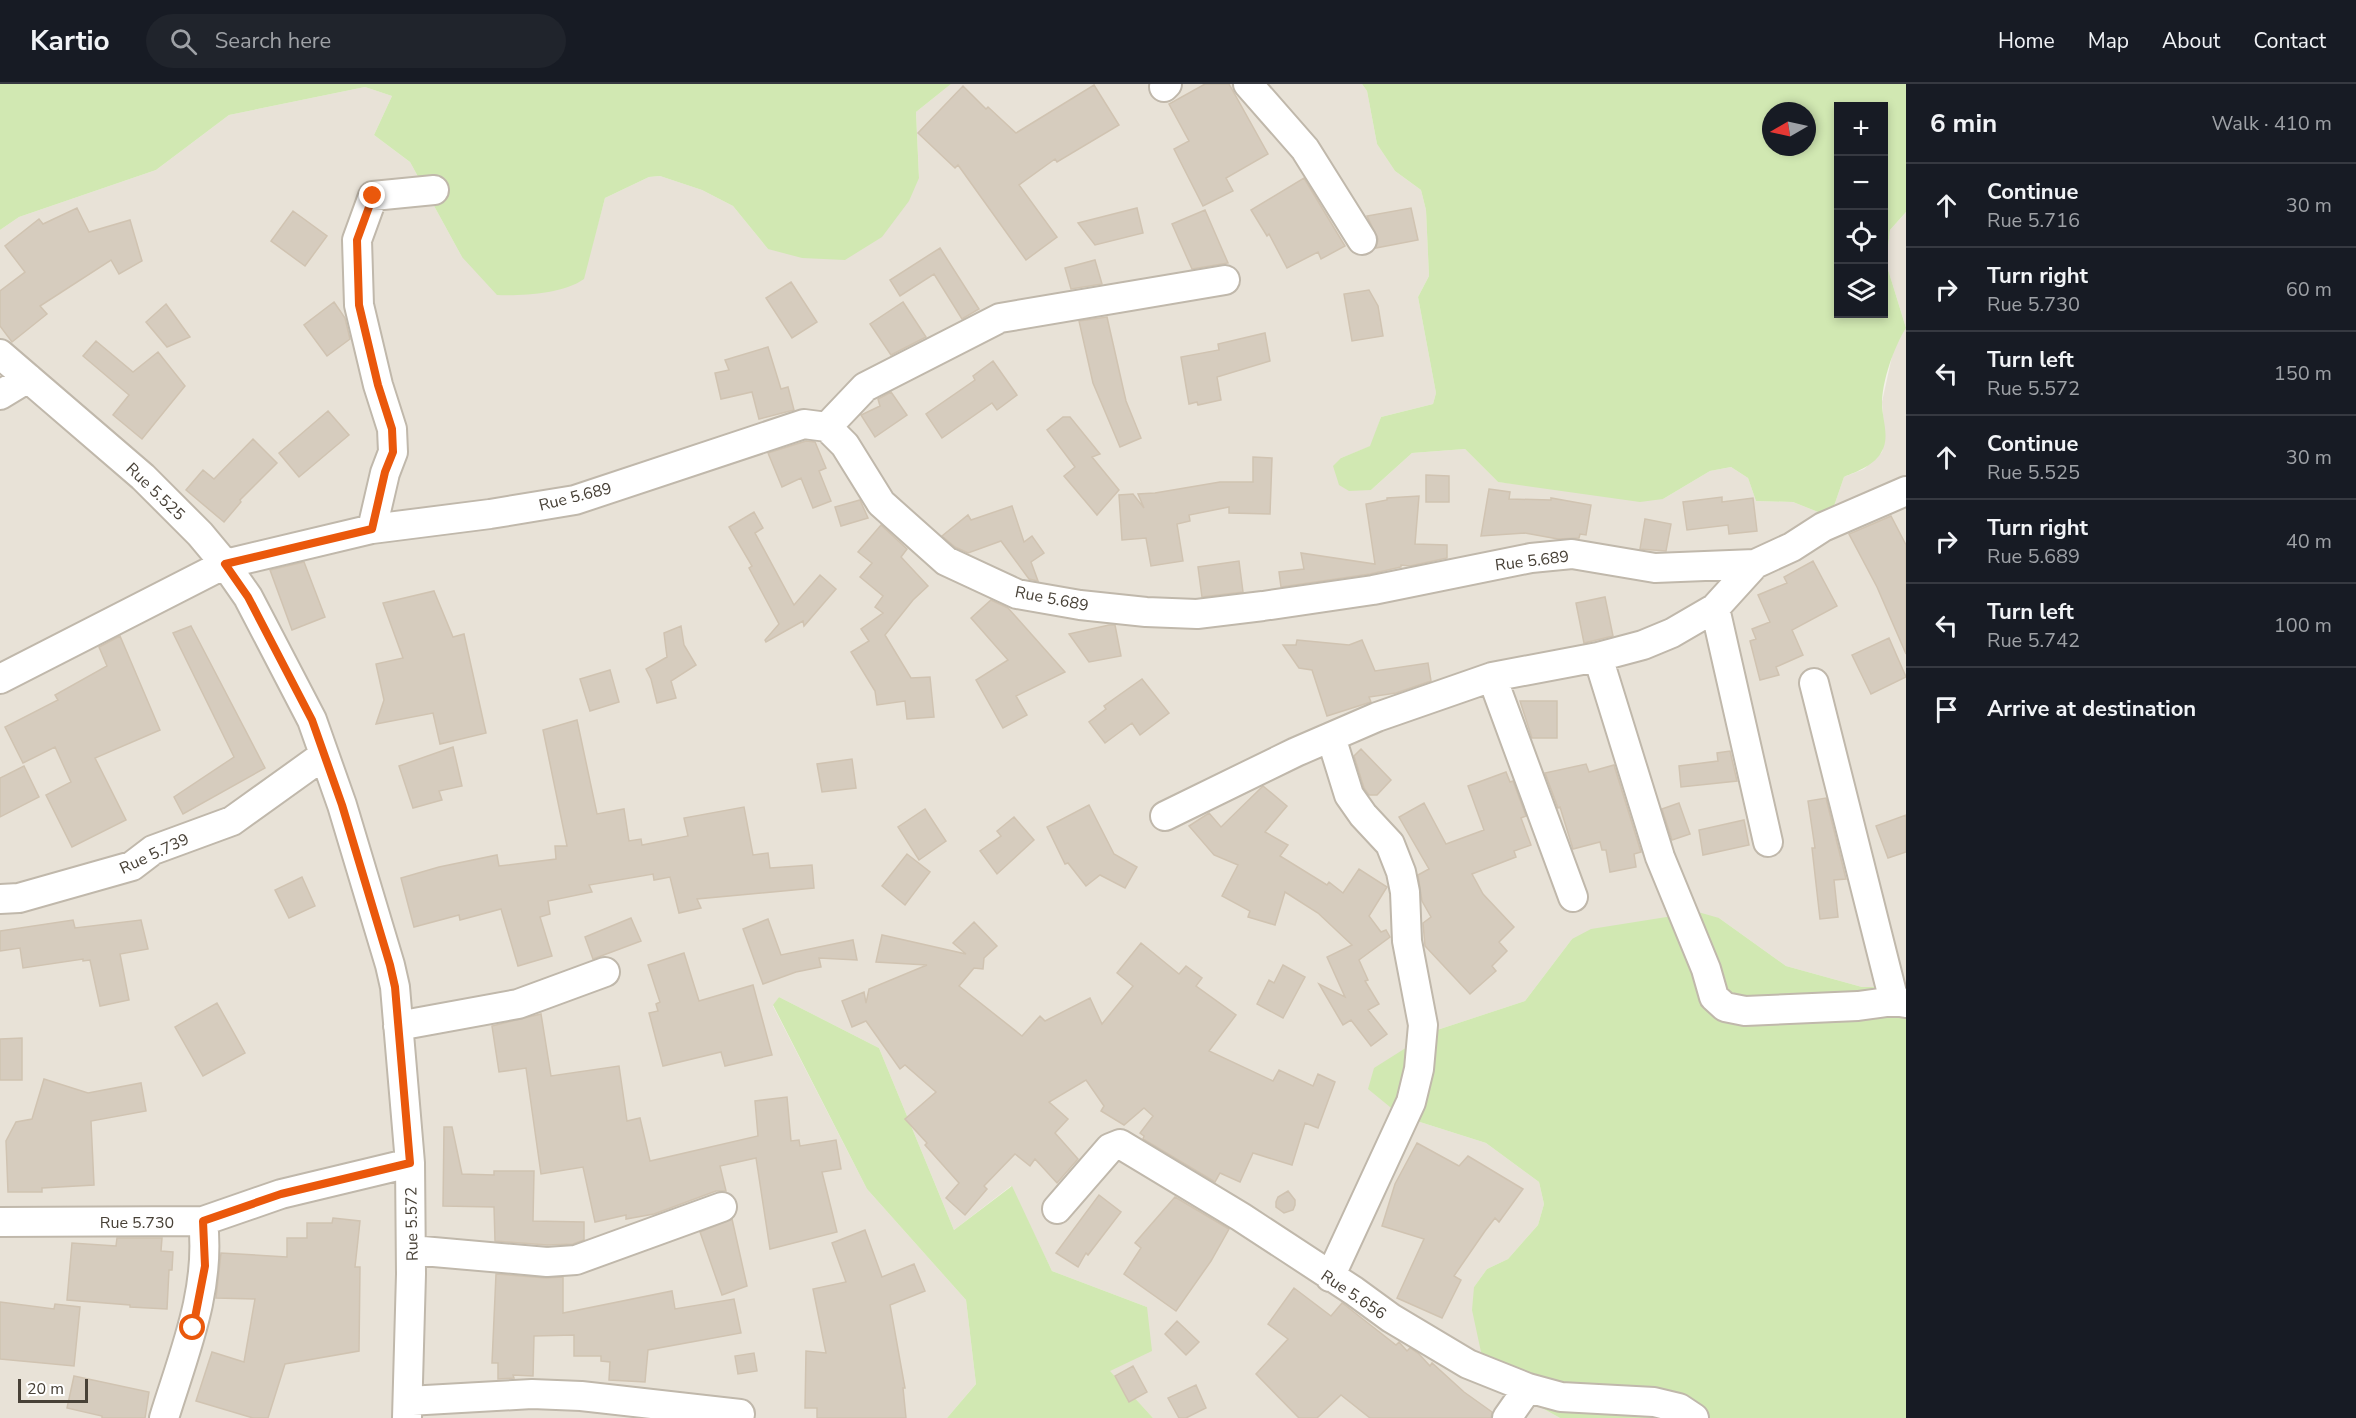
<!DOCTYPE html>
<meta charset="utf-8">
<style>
:root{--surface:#171b24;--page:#20242c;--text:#f1f3f6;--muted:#9ea1a6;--line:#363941}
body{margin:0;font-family:"Nunito Sans",sans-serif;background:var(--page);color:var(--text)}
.controls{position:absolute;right:18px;top:18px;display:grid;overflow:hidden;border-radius:0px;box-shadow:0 3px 9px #0003}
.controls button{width:54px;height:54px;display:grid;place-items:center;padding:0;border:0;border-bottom:2px solid var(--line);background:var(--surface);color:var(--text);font:30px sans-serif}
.compass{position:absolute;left:1762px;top:18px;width:54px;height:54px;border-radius:50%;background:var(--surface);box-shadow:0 3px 9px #0003;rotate:261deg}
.scale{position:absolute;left:18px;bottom:15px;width:70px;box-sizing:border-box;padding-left:6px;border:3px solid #484137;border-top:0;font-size:16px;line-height:21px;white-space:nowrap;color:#484137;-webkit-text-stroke:4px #fff;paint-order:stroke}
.stop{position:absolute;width:18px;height:18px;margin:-14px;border:4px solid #ea580c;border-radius:50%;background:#fff}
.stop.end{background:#ea580c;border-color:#fff;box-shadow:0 2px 6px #0008}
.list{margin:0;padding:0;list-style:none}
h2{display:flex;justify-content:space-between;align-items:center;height:78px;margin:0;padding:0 24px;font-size:26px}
h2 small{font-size:20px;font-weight:400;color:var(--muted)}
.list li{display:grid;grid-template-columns:39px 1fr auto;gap:18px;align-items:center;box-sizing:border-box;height:84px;padding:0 24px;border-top:2px solid var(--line)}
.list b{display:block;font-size:22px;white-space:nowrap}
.list p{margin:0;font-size:20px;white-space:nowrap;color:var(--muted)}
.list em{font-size:20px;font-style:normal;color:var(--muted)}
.icon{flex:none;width:33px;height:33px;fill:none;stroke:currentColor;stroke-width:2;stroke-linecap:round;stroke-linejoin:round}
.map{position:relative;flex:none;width:1906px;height:1334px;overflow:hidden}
header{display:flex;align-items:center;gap:36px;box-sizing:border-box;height:84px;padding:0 30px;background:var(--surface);border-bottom:2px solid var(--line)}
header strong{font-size:28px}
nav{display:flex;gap:33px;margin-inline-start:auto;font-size:21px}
.search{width:420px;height:54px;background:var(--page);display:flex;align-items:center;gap:15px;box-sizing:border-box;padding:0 21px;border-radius:33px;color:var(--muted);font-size:22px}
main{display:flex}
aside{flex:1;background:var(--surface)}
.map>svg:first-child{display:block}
</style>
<header>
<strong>Kartio</strong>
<div class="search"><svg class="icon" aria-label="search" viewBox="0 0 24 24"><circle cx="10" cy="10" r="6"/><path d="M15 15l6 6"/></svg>Search here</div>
<nav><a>Home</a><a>Map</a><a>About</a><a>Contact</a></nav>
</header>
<main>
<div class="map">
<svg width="1906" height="1334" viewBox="0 0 1906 1334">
<rect width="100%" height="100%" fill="#f4f0e9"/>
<path fill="#e8e2d7" d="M951,0H1362L1367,7L1377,60L1395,87L1421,106L1426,126L1429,192L1418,213L1436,309L1433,320L1381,333L1371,362L1341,374L1371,406L1412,369L1465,365L1498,398L1663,415L1710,387L1731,383L1748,394L1756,417L1793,418L1823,430L1833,425L1844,393L1864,385L1882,368L1885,357L1882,318L1894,263L1906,244L1886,179L1890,146L1906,128V903H1862L1786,882L1719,834L1572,855L1525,917L1431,948L1401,1032L1486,1059L1539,1098L1544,1120L1538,1141L1508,1175L1487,1185L1474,1203L1524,1314L1560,1334H1153L1109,1287L1147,1223L1052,1187L1011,1102L954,1146L879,964L779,913L773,922L867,1105L966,1216L976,1300L947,1334H0V146L19,133L156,86L229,31L365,3L392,12L374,51L410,78L462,173L583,195L605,114L649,93L660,92L702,106L733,122L768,165L919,93L916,28Z"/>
<path fill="#d1e8b2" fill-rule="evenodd" d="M0,0H951L916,28L919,94L909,117L882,153L845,176L802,174L768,165L733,122L702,106L660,92L649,93L605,114L584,195C563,210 522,212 497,211L462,173L410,78L374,51L392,12L365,3L229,31L156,86L19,133L0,146Z
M1362,0H1906V128L1890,146L1886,179L1906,244C1894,263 1882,297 1882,320C1882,334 1890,353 1882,367C1875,381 1858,387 1844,393L1833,425L1823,430L1793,418L1756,417L1748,394L1731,383L1710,387L1663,415L1640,418L1498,398L1465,365L1412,369L1371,406L1349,407L1339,401L1333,382L1341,374L1370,362L1381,333L1433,320L1436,309L1418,213L1429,192L1426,126L1421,106L1395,87L1377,60L1367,7ZM1838,22H1884V230H1838ZM1771,27H1807V63H1771Z
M1698,828L1719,834L1786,882L1862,903H1906V1334H1560L1524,1314L1481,1268L1472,1226L1474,1203L1487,1185L1508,1175L1538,1141L1544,1120L1539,1098L1486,1059L1401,1032L1368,1005L1374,984L1431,948L1525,917L1572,855L1591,845Z
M779,913L879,964L954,1146L1012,1102L1052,1187L1147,1223L1152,1267L1110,1287L1153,1334H947L976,1300L966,1216L867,1105L773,921Z"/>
<path fill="#d6ccbe" stroke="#d0c3b1" stroke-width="1.5" d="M1205,0H1229L1268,70L1226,94L1233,107L1203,122L1174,65L1189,57L1169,20Z
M1094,1L1119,41L1057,78L1055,75L1019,101L1057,153L1026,176L958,81L955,84L918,49L963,2L986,25L988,23L1016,49Z
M1304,94L1345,162L1321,175L1318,168L1287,184L1269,150L1267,152L1251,126Z
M77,124L89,148L130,136L142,177L119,190L111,176L40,222L47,230L12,258L0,242V207L25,188L5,162L39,135L43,140Z
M1137,124L1143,149L1095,161L1078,139Z
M1411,124L1418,156L1376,164L1378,155L1367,132Z
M1205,126L1228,179L1192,185L1172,140Z
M293,127L327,152L305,182L271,157Z
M940,164L979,225L962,235L934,190L900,212L890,196Z
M1095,176L1102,200L1071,205L1065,184Z
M791,198L817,238L792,254L766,214Z
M1369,206L1378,222L1383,252L1352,257L1344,210Z
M334,218L345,234L350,255L327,272L304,241Z
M903,218L926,253L891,271L870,240Z
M166,220L190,253L167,263L146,238Z
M1107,233L1126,317L1141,354L1120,363L1093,299L1079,237Z
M1265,249L1270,277L1217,293L1221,316L1198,321L1197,318L1189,320L1181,273L1219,266L1218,260Z
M96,257L133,288L158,268L185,302L142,355L113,331L129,311L83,272Z
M768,263L781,305L788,303L794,326L759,335L752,308L721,315L715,289L729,286L725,276Z
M993,277L1017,311L997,326L992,319L942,354L926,330L975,296L973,292Z
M891,308L907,331L875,353L861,331L880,322L878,315Z
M328,327L349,351L299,393L279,369Z
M1063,333H1070L1100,370L1092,373L1119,406L1097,431L1064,392L1075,383L1047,346Z
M253,355L277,379L240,416L241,418L224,438L186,406L203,386L214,395Z
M806,357L815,358L826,384L819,387L831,417L813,424L801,394L782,403L768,369Z
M1253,373L1272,374L1270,430L1229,429V423L1189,431L1190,437L1177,440L1183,477L1151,482L1146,454L1122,456L1119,411L1133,410L1144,424L1138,410L1155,409L1220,398H1253Z
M1426,391L1449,392V418H1426Z
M1489,405L1510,408L1509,415L1551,416V414L1591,421L1586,451L1580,450L1579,454L1558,455L1525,449L1481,452Z
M1419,412L1415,460L1447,461V474L1410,482L1401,481V483L1370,490L1281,503L1279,488L1304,485L1301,469L1375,480L1366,420L1387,416V414Z
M1722,413V418L1753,414L1757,447L1729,450L1728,441L1687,446L1683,418Z
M860,416L868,434L841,442L835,423Z
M1012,422L1024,458L1032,452L1044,469L1031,478L1038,497L1029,495L1001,457L968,469L955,463L942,452L968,431L971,436Z
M754,428L763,444L755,449L794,521L820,491L836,505L804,542L803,537L766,558L765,556L779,540L749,484L752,482L729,443Z
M1891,432L1906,461V570L1877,503L1849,450Z
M1645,435L1671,440L1666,467L1640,465Z
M881,441L907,465L901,473L928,502L913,516L885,551L911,594L930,593L934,633L907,635L905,617L877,621L875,607L851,568L869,557L861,545L883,529L875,523L883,512L860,493L872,479L858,468Z
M1239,477L1243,508L1202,513L1198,483Z
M1813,477L1837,522L1792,546L1803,571L1776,583L1779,591L1760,596L1750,557L1756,555L1752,545L1770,538L1758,511L1787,499L1784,493Z
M304,478L325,533L292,546L270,486Z
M434,507L453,553L464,550L486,649L440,660L433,629L376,640L384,616L376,580L403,574L383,519Z
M1605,513L1613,552L1584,559L1576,519Z
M991,516L1008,524L1065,588L1016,612L1027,631L1003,644L976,596L1008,576L971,534Z
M1109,541H1115L1121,572L1089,578L1069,550Z
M191,542L265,684L183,730L174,713L234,673L173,549Z
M681,542L684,561L696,581L671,597L676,614L657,619L651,595L646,585L667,573L664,549Z
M120,552L160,646L95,674L126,736L72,763L46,711L71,698L55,663L23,679L5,643L58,616L55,611L107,582L99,563Z
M1889,554L1906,593L1871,610L1852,571Z
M1297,556L1349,561L1362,556L1375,587L1428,579L1431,597L1396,609L1369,613L1371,618L1327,632L1312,586L1299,584L1283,561H1296Z
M610,586L619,618L590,627L580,595Z
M1142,595L1169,629L1140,651L1132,639L1105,659L1089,638L1106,625L1104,622Z
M1520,617H1557V654H1532Z
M577,636L597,730L624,725L629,757L641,755L642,761L688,752L684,734L744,723L753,771L768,769L770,784L812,781L814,804L697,815L701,824L679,829L670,793L654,796L653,790L589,801L592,808L548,817L550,830L540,833L552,872L518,882L501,825L460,836L459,831L414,843L401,794L439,783L497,771L499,782L556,775L555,762H567L543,646Z
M453,663L462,702L439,707L442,716L413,724L399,682Z
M1361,665L1391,696L1377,711H1369L1364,704L1354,672Z
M1730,667L1737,697L1681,703L1679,682L1718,677L1717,669Z
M852,675L856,704L822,708L817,680Z
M1586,680L1589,688L1614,681L1641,768L1634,770L1636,783L1610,788L1606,766H1602L1600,758L1573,765L1560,723L1558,724L1545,689Z
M24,682L39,713L0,733V694Z
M1506,688L1510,698L1513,697L1526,732L1521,734L1531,761L1514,767L1516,773L1472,790L1483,810L1514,843L1499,858L1507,867L1492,882L1496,887L1470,910L1425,862L1423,839L1431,833L1422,817L1418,791L1429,785L1399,733L1424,719L1446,760L1484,746L1468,702Z
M1263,702L1287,722L1265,748L1288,761L1280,772L1327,801L1329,798L1343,809L1359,785L1387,803L1369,832L1381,848L1386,846L1390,853L1359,876L1368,896L1365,897L1379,920L1368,926L1387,950L1371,962L1351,936L1343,941L1319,900L1345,913L1327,873L1352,861L1318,829L1285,808L1275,841L1248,833L1250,827L1222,812L1238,781L1214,771L1189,742L1209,729L1221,743Z
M1826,714L1846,795L1834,796L1838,833L1820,835L1812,764H1815L1808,717Z
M1679,719L1690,750L1672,756L1662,725Z
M1089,721L1114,770L1137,783L1125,804L1100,791L1086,802L1068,779L1065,780L1047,743Z
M925,725L946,757L919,776L898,743Z
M1906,731V768L1888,774L1876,742Z
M1014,733L1034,756L997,790L980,767L1001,752L997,747Z
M1744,736L1749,761L1703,771L1699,746Z
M907,770L930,788L905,821L882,802Z
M302,793L315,822L289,834L275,806Z
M631,834L641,857L593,875L585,853Z
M768,835L781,871L853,856L857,876L819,874L821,883L796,888L763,900L743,845Z
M73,836L75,844L141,836L148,865L120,870L129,916L100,922L90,876L83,877V875L23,884L20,864L0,867V847Z
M974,838L997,862L984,874L983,885L974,884L959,902L1022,952L1040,932L1045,937L1090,914L1102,940L1133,902L1117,889L1141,859L1179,890L1186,882L1202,894L1196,902L1236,931L1209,967L1273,997L1279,986L1313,1002L1318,990L1335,998L1318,1044L1305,1039L1292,1081L1253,1069L1240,1098L1220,1089L1215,1098L1143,1055L1144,1052L1140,1049L1153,1032L1144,1024L1124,1041L1101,1027L1104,1022L1086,996L1049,1018L1068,1035L1055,1049L1078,1075L1057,1099L1035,1075L1030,1082L1015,1070L984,1102L987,1105L965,1131L946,1114L959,1099L925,1061L927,1059L905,1035L936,1008L905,981L900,985L866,937L852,943L842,917L864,908L866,919L869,905L927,881L876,878L882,851L966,870L953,859Z
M684,869L699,917L753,901L772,971L725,982L721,968L663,982L649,929L658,927L656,920L660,918L648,881Z
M1283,881L1305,893L1283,934L1257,920L1269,896L1274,899Z
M217,919L245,969L203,992L175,943Z
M541,930L551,992L619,982L627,1037L640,1034L650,1077L758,1052L755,1017L787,1013L791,1057L799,1056L800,1062L836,1056L841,1085L822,1088L837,1148L770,1165L756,1074L720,1082L726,1107H716L654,1130L626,1135V1131L595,1138L583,1083L541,1090L526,984L499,988L492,942Z
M22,954V996H0V955Z
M44,995L88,1009L141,999L146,1027L91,1037L94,1101L42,1104V1108H8L6,1057L16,1038L32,1035Z
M444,1043H452L462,1090L494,1091V1087H534L533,1137L584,1138V1156L573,1160L547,1161L495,1157L494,1123L443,1122Z
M1417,1059L1459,1082L1468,1072L1523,1105L1499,1138L1495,1134L1485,1147L1454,1192L1461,1196L1442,1234L1397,1214L1424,1155L1382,1142L1395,1100Z
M1288,1107L1295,1116V1121L1293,1126L1284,1129L1276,1123V1118L1278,1113Z
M1099,1111L1121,1128L1088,1171L1086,1169L1078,1183L1056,1169Z
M1175,1113L1229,1145L1211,1177L1176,1227L1124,1190L1141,1164L1135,1159Z
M333,1134L360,1137L355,1183H360L359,1267L285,1280L268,1334H253L196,1317L212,1268L244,1278L255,1215L216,1214L221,1169L287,1173V1154H307V1139H332Z
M732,1135L747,1202L722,1211L700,1148Z
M865,1146L882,1193L914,1180L925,1207L890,1221L905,1304H903L906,1334H817V1324H805L806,1267L826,1269L813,1205L846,1198L832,1159Z
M117,1154H162L161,1167L173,1168L172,1186H169L167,1225L130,1223V1221L67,1216L72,1159L116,1162Z
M496,1190L546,1194L563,1193V1229L672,1207L675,1225L734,1215L741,1249L648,1266L645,1298L609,1296L610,1278L601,1277V1272H574V1251L534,1252L533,1292L513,1291L514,1294L498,1295V1279H492Z
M1294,1204L1331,1232L1342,1219L1345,1221L1396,1261L1399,1258L1407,1267L1410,1264L1419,1270L1430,1282L1432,1279L1464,1308L1492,1328L1491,1334H1370L1341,1311L1317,1334H1299L1256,1290L1288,1255L1268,1240Z
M0,1218L54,1225L55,1220L80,1223L74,1282L0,1275Z
M1177,1237L1199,1258L1186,1271L1165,1250Z
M754,1269L757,1287L738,1290L735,1272Z
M1133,1282L1147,1308L1129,1318L1115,1292Z
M74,1292L149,1308L145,1334H102V1332L67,1324Z
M1196,1301L1206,1324L1186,1334H1179L1168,1314Z"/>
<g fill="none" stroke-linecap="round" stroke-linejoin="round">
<defs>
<path id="minor" d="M1248,0L1305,65L1362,156
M1164,3L1167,0
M0,270L143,393L200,450L225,480L248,513L312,636L342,721L390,881L395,903L410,1079L411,1190L407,1334
M0,311L28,294
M827,343L865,303L1000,234L1225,196
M372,445L385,389L393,368L392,345L378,301L359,221L357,156L373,112L434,106
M1715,524L1768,758
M1598,573L1660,773L1706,885L1714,913L1725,923L1745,927L1858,922L1894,917L1906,919
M1492,593L1573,813
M0,595L225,480L372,445L490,430L575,416L804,340L827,343L845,361L881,419L946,477L1017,510L1080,521L1146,528L1197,530L1263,522L1373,506L1531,474L1572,470L1655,484L1755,480L1792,463L1823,443L1906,407
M1814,599L1894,917
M1165,732L1296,668L1377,633L1492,593L1598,573L1643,561L1672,549L1715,524L1755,480
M0,815L19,814L132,782L153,766L232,737L324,671
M398,942L518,920L605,888
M1057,1125L1110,1064L1120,1060L1241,1133L1354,1207L1391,1234L1468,1280L1528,1304L1561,1313L1654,1318L1679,1324L1694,1334
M0,1138L203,1137L281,1110L410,1079
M411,1166L547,1178L576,1176L722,1123
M1330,1193L1411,1018L1419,985L1423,941L1407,857L1405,808L1401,788L1390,760L1363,731L1349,711L1331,653
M408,1317L532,1310L581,1312L740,1330
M164,1334C184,1269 211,1206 203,1137
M1507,1334L1528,1304"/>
</defs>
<use href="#minor" stroke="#c0b8ab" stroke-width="32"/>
<use href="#minor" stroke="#fff" stroke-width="28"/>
</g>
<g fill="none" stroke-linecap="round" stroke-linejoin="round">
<path stroke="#ea580c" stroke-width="8" d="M193,1244L205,1182L203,1137L281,1110L410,1079L395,903L390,881L342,721L312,636L248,513L225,480L372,445L385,388L393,368L392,345L378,301L359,221L357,156L373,112"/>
</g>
<g text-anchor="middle" stroke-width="6" stroke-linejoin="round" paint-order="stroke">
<g font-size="16" fill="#484137" stroke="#fff">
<text transform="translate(156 407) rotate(44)" y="6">Rue 5.525</text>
<text transform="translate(575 412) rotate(-14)" y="6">Rue 5.689</text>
<text transform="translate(1532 476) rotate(-7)" y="6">Rue 5.689</text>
<text transform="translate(1052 514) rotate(11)" y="6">Rue 5.689</text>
<text transform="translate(154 769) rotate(-25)" y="6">Rue 5.739</text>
<text x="137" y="1144">Rue 5.730</text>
<text transform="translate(411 1140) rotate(-91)" y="6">Rue 5.572</text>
<text transform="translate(1354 1210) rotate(34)" y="6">Rue 5.656</text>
</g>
</g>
</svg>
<div class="controls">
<button>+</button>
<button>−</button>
<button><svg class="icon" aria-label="locate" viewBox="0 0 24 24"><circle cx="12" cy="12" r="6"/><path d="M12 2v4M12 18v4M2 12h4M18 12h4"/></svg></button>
<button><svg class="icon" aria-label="layers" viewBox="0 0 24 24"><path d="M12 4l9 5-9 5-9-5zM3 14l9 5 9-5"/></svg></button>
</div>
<svg class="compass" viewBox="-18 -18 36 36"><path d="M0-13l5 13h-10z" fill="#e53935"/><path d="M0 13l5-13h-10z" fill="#9ea1a6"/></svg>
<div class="scale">20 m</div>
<div class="stop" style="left:193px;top:1244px"></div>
<div class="stop end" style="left:373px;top:112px"></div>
</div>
<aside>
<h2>6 min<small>Walk · 410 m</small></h2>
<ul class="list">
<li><svg class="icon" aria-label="ahead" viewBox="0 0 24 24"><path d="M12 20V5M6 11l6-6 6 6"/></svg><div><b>Continue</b><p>Rue 5.716</p></div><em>30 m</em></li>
<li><svg class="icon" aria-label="right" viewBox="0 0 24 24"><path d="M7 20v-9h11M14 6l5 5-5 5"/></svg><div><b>Turn right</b><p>Rue 5.730</p></div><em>60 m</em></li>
<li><svg class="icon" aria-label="left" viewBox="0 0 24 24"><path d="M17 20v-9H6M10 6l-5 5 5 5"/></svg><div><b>Turn left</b><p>Rue 5.572</p></div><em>150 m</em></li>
<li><svg class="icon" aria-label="ahead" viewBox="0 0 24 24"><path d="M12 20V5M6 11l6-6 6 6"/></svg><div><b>Continue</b><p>Rue 5.525</p></div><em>30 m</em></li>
<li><svg class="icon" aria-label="right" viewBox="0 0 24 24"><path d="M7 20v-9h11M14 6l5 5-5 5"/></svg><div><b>Turn right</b><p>Rue 5.689</p></div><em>40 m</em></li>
<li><svg class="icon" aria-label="left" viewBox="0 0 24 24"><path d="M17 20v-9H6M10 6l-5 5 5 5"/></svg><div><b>Turn left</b><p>Rue 5.742</p></div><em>100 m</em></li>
<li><svg class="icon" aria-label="arrive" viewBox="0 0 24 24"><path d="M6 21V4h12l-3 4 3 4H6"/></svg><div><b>Arrive at destination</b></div></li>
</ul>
</aside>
</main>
